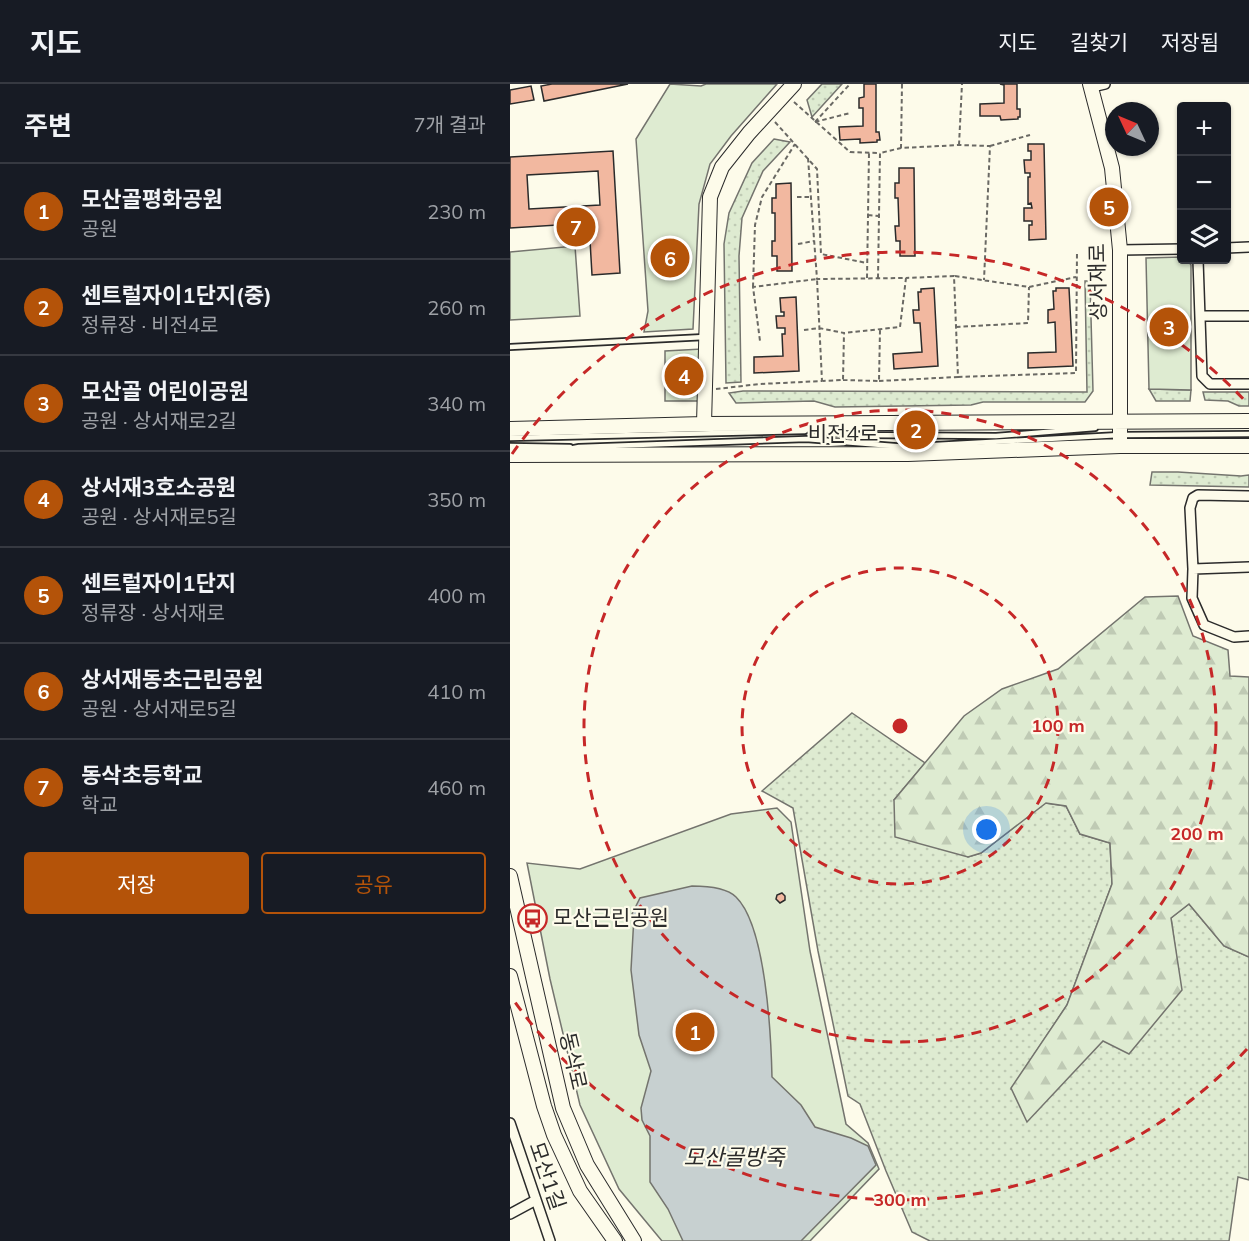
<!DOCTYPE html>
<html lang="ko">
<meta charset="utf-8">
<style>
:root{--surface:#171b24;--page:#20242c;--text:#f1f3f6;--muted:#9ea1a6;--line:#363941;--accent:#b45309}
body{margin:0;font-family:Mulish,"Noto Sans KR",sans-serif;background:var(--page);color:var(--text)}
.controls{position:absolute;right:18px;top:18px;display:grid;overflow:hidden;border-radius:6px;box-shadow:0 2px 4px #0004}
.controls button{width:54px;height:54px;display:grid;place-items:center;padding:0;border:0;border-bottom:2px solid var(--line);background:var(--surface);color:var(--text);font:30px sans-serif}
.compass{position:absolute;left:595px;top:18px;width:54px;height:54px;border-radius:50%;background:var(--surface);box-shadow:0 2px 4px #0004;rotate:314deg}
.you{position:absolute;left:477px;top:746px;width:21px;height:21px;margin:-15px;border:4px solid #fff;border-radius:50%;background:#1a73e8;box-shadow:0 0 0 9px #1a73e833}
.badge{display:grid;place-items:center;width:39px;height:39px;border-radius:50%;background:var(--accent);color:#fff;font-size:20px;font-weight:700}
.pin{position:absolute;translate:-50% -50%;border:3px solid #fff;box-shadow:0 2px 6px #0006}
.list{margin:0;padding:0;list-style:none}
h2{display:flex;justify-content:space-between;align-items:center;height:78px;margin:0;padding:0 24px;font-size:26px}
h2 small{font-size:20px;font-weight:400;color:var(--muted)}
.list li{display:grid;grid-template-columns:39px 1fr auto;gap:18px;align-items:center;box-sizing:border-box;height:96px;padding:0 24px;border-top:2px solid var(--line)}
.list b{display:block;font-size:22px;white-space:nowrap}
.list p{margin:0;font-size:20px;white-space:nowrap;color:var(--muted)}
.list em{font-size:20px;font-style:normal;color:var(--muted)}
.actions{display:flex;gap:12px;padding:18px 24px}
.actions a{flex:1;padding:14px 0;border:2px solid var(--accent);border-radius:6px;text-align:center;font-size:21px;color:var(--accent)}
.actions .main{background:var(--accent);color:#fff}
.icon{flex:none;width:33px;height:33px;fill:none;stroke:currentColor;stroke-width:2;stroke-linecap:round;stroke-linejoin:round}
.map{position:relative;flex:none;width:739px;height:1157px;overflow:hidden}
header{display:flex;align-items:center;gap:36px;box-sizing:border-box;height:84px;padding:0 30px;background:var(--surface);border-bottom:2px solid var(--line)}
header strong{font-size:28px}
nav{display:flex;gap:33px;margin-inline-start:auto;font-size:21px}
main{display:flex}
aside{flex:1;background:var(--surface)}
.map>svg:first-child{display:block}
</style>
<header>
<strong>지도</strong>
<nav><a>지도</a><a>길찾기</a><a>저장됨</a></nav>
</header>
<main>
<aside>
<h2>주변<small>7개 결과</small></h2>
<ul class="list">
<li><span class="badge">1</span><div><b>모산골평화공원</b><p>공원</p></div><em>230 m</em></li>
<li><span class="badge">2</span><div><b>센트럴자이1단지(중)</b><p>정류장 · 비전4로</p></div><em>260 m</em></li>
<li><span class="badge">3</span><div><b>모산골 어린이공원</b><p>공원 · 상서재로2길</p></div><em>340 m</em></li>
<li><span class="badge">4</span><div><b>상서재3호소공원</b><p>공원 · 상서재로5길</p></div><em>350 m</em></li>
<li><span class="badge">5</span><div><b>센트럴자이1단지</b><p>정류장 · 상서재로</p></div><em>400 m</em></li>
<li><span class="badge">6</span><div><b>상서재동초근린공원</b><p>공원 · 상서재로5길</p></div><em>410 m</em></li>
<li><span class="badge">7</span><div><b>동삭초등학교</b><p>학교</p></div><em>460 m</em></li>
</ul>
<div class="actions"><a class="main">저장</a><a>공유</a></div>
</aside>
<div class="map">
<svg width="739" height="1157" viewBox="0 0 739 1157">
<defs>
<pattern id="grass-dots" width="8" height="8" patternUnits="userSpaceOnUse" patternTransform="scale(1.5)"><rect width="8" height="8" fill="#deebd1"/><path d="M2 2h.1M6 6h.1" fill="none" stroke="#bfcab4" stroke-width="1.8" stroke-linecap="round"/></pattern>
<pattern id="forest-firs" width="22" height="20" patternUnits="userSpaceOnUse" patternTransform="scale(1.5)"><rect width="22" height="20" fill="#deebd1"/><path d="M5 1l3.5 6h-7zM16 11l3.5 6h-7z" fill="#bfcab4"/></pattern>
</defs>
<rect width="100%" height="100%" fill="#fdfbea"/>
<path fill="url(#grass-dots)" stroke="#74746e" stroke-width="1.5" d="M312,0H332L302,33L297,16Z
M264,55L280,58L253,87L232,134L229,172L231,298L216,299L214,160L219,129L242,79Z
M575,197H580L583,307L575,318H473L461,321L325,323L304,317L226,319L219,309L233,307L577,308Z
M639,305L681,306L680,317H646Z
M693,308H739V322H729L718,317L695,316Z
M642,388H668L731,392L739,391V403L640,401Z
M342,629L415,679L384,716L458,773L471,769L535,719L556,722L570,750L600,759L602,800L557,921L502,1004L593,957L671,906L661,834L679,820L714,862L739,873V1096L728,1093L719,1157H420L402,1148L376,1087L350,1020L338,1012L308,867L283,724L252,707Z"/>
<path fill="url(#forest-firs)" stroke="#74746e" stroke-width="1.5" d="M668,512L683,552L718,566L720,592L739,593V873L714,862L679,820L661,834L672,906L619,970L593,957L517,1038L501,1004L557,921L602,800L600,759L570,750L556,722L536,719L471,769L458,773L385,753L384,716L454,632L492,605L548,585L635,513Z"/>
<path fill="#deebd1" stroke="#74746e" stroke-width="1.5" d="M160,0L191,2L196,0H267L221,52L200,80L189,120L183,245L134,248L138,227L126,55Z
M65,162L70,232L0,236V168Z
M671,173L672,176H678L681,181V306L639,305L636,174Z
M192,265V317H155V267Z
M267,724L281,738L300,867L336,1040L358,1059L369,1085L300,1157H152L109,1105L70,1021L40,895L17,779L70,785L221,730Z"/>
<path fill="#c7d0d0" stroke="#74746e" stroke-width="1.5" d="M182,802C195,802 216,803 226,813C256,842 261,951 262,993L291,1021L305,1043L341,1054L358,1062L366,1081L291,1157H173L158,1125L140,1098V1052L132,1036L131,1024L141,987L129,951L121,886L124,832L122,830L130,814Z"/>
<path fill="#f2b8a0" stroke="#2b2b2b" stroke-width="1.5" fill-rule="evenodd" d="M42,0H118L34,17L31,2Z
M354,0H366V48H369L370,56H367V58L350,59V55L330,56L329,43L353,42V24H349V14L354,13Z
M490,0H507V25H510V33H508V35L491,36L490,32H470V20L494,19V1Z
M21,2L24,16L0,20V6Z
M518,60H534L536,155L519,156V141H522V137H514V124H522L521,119L518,120V93H520V89H515L514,76H521V67H518Z
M103,67L110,189L82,191L79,139L0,144V73ZM88,87L90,121L19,125L17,91Z
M389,84H404L405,172H390V157H386L385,142H389L388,114H385V99H389Z
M281,99L282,187H267V172H262V157H265V129H262V114H266V100Z
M424,204L428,282L384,285L383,270L412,268L410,239H404L403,226H409L408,208H411V205Z
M546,204H559L563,282L518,284V269L546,268L545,238L538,239V226L544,225L543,207H546Z
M286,213L289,287L244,289V273L273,272L272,250H275V244H267L266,232H274V228H271L270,214Z
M272,809L275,812V816L270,819L266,815L267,811Z"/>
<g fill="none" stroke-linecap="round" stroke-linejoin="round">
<defs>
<path id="lane" d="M0,263L195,253
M294,345L350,351L486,352L585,344
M0,354L295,347
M0,362L60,363
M407,362L610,351L739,350
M59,365L69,363L296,355L409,364"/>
<path id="street" d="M582,3L595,0
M716,164L739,163
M610,166L672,165
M688,176L692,292L700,300H739
M690,232H739
M739,412L688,411L683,414L680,424L683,485L682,514L694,541L724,553L739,552
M683,485L739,483
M0,1039L40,1157
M0,1130L26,1116"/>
<path id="secondary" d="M580,0L602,84L610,166V362
M194,340L200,113L212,83L239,49L284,0
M0,345L194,340L739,337
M0,371L398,370L610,362H739
M0,792L53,1024L77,1081L124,1157
M0,892L34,1022L44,1051L70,1107L105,1157"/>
</defs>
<use href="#lane" stroke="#2b2b2b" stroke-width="8"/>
<use href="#street" stroke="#2b2b2b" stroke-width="12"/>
<use href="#secondary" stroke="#2b2b2b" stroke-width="16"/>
<path stroke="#6a6964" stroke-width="2" stroke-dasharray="4.5 3" stroke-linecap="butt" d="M392,0L391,64L449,61L480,62L474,196
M284,18L340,68L370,69
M265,38L307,85L311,170L357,179
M305,38L340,0
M305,38L340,29
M449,61L452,0
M480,62L520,51
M298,74L307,195L396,194L390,243L334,249
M287,113H301
M358,131L369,132
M288,160L304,157
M445,192L519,203L566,193
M357,194L359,69
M368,194L370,69L391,64
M243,203L245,141L252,113L285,60
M446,243L518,239L519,203
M294,246L309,244L334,249L333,296L313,297
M448,293L566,289L567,168
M333,296L369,297L370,246
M369,297L448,293L444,192L396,194
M206,305L250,300L312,297L307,195L243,203L250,257"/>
<use href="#lane" stroke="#fdfbea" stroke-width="4.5"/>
<use href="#street" stroke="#fdfbea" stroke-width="9"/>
<use href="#secondary" stroke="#fdfbea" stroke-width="14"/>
</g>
<g fill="none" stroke="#c62828" stroke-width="3" stroke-dasharray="10 8">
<circle cx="390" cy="642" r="158"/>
<circle cx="390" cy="642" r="316"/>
<path d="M737 965A474 474 0 0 1 2 914M2 370A474 474 0 0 1 737 319"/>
</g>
<defs>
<symbol id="bus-ring" viewBox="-11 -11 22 22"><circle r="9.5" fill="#fdfbea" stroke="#c62828" stroke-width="1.5"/><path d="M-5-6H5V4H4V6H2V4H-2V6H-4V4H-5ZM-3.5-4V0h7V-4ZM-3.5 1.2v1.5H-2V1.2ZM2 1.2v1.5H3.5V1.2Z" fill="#c62828"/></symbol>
</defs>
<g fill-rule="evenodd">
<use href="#bus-ring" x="6" y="818" width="33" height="33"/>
</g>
<g text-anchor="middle" stroke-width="4.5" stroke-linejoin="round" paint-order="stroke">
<g font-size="21" fill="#2b2b2b" stroke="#fdfbea">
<text transform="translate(588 198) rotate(-91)" y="7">상서재로</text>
<text x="333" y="357">비전4로</text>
<text transform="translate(63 977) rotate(77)" y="7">동삭로</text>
<text transform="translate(37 1092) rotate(71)" y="7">모산1길</text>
</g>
<g font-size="21" fill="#2b2b2b" stroke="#fdfbea" text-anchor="start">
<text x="43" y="841">모산근린공원</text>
</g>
<g font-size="22" font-style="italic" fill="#2b2b2b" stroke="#fdfbea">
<text x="224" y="1081">모산골방죽</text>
</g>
</g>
<circle cx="390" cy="642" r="9" fill="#c62828" stroke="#fdfbea" stroke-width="3"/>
<g font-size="18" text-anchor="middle" font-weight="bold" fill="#c62828" stroke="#fdfbea" stroke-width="4.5" stroke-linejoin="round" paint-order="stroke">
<text x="548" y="648">100 m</text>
<text x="687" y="756">200 m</text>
<text x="390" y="1122">300 m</text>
</g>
</svg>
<div class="controls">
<button>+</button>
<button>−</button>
<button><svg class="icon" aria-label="layers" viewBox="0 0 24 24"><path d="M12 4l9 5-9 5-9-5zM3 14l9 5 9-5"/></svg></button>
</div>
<svg class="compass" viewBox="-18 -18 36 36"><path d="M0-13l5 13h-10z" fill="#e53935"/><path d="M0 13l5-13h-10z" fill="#9ea1a6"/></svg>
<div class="you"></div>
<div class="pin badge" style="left:185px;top:948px">1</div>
<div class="pin badge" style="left:406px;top:346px">2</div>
<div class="pin badge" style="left:659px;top:243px">3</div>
<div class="pin badge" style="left:174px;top:292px">4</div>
<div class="pin badge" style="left:599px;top:123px">5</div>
<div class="pin badge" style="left:160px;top:174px">6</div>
<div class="pin badge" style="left:66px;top:143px">7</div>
</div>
</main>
